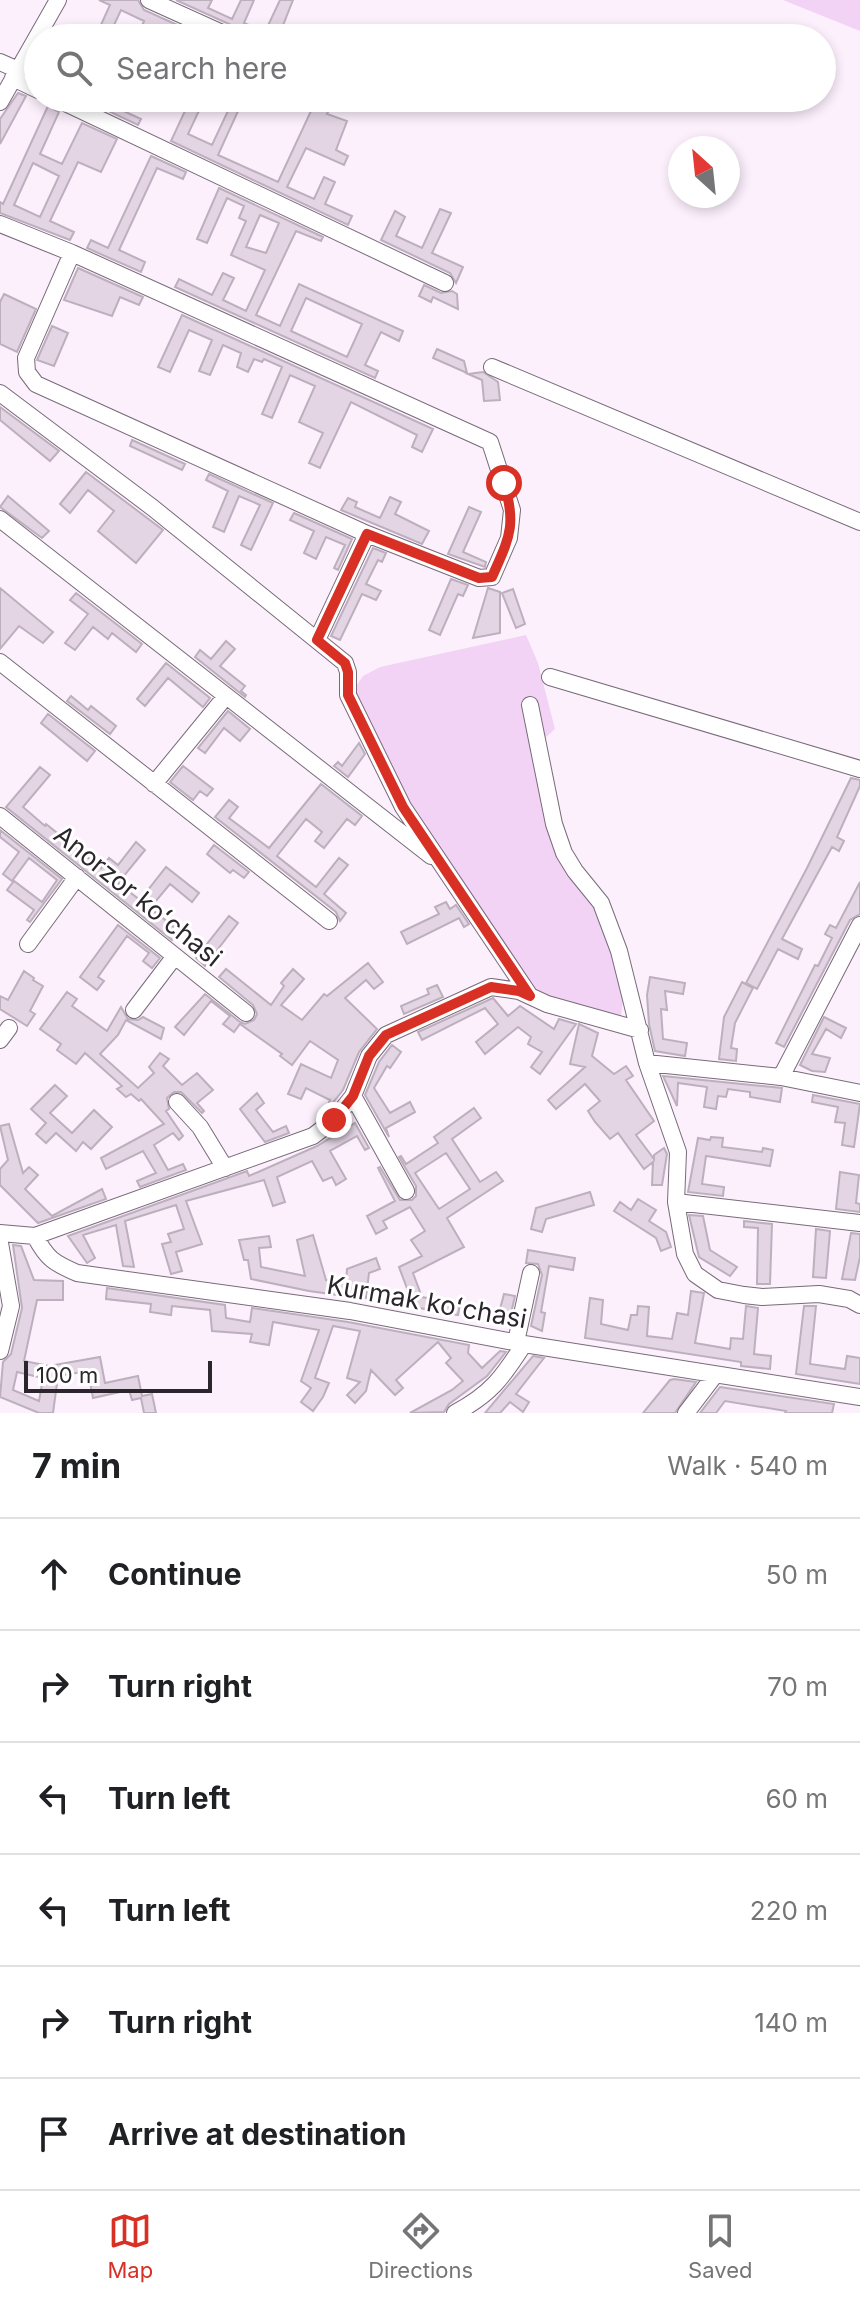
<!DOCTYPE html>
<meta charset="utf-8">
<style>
:root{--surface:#fff;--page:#f6f6f6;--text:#202124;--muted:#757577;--line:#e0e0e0;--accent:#d93025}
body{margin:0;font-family:Inter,sans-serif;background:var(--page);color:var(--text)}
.compass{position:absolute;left:668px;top:136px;width:72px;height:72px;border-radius:50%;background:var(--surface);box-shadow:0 4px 12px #0003;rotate:333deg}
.scale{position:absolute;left:24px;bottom:20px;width:188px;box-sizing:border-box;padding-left:8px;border:4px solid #2b262c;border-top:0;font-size:22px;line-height:28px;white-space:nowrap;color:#2b262c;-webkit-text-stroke:6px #fff;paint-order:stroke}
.stop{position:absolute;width:24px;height:24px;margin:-18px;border:6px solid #d93025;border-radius:50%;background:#fff}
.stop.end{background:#d93025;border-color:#fff;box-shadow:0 2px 8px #0008}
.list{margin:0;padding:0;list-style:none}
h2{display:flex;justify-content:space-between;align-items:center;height:104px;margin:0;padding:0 32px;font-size:34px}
h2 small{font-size:26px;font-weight:400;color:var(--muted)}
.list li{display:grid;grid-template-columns:52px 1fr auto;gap:24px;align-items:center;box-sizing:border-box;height:112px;padding:0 32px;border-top:2px solid var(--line)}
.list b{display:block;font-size:30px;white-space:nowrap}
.list em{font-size:26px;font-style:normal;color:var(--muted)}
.icon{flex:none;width:44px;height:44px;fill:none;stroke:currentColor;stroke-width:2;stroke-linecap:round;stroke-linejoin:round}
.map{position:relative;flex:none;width:860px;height:1413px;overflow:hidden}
.search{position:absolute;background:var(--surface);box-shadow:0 4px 12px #0003;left:24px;right:24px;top:24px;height:88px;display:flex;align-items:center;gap:20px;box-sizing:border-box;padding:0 28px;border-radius:44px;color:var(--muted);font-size:30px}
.sheet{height:776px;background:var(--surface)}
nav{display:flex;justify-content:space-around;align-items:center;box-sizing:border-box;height:112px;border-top:2px solid var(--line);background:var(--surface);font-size:22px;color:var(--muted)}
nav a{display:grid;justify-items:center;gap:4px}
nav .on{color:var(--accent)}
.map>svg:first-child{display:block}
</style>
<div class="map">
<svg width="860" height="1413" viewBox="0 0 860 1413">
<rect width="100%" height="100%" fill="#fcf0fd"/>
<path fill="#f2d3f5" d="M783,0H860V31Z
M526,635L538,663L555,729L545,738L568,848L597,889L624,992L620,1024L535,1000L407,804L352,692L363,676L380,667Z"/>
<path fill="#e4d5e5" stroke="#bdafbe" stroke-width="2" fill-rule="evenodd" d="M99,0H138L144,10L184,28L179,37L156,26L150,38H137L144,21L121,10L108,38H95L110,5Z
M176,0H212L208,8L232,19L241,0H254L244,23L265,32L280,0H293L278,38H246L238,28Z
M18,93L26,96L0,144V119Z
M81,98H92L105,104L108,98L119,103L117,108L141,119L138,125Z
M191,98H205L188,134L212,145L234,98H244L218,155L278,182L317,98L332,103L327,114L347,121L336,150L348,156L344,165L306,148L287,187L314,199L324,177L335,182L325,204L352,216L348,225L171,141Z
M48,106L59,112L40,154L62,164L82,123L117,139L101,172L78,162L50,221L74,232L70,240L0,213V202L3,204ZM33,163L59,176L40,217L14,205Z
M151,156L186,172L183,179L157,168L119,250L145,262L141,272L87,248L91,240L108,248Z
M219,188L323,237L321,241L296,231L256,315L280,326L299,284L403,331L399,341L381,332L365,365L378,371L375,378L175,287L179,279L212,295L223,273L234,278L223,300L246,311L265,270L231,255L246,221L239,218L244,206L227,198L207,243L197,239ZM260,215L279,223L266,253L246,247ZM306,298L362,324L347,357L291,331Z
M440,209L451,213L432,253L463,267L456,283L450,273L381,240L395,211L405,217L396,236L422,248Z
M78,268L143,297L139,305L120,297L112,316L64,300Z
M424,285L441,293L452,291L457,294L458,309L433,297L431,302L419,296Z
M4,294L36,309L17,352L0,344V302Z
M182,315L433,429L422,452L412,447L417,435L351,402L320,468L309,463L323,433L299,422L315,386L290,375L272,418L262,414L282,367L264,359L262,362L254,359L248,372L237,367L241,353L223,345L210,375L199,371L212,340L189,330L170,372L158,367Z
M52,326L68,333L54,366L37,360Z
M437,349L464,361L467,373L433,358Z
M483,372L498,382L500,400L484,401L482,380L468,374Z
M0,407L59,451L50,461L0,420Z
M132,440L185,464L182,470L130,446Z
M86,472L163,530L136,563L98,531L114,511L88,490L70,513L60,504Z
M209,474L273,503L251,550L241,545L260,505L239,496L224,532L213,527L228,491L206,480Z
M8,496L49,531L42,538L0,507Z
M390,497L401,502L395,514L429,531L422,544L341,510L348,498L357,502L355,507L380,518Z
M469,507L481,512L463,552L486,562L485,567L448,554Z
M294,513L352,539L338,570L334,568L345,545L326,537L316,559L304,553L314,531L290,520Z
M373,548L386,553L382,562L378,560L366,584L381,591L376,600L362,594L340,640L331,636Z
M451,579L468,585L463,596L458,594L440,635L429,630Z
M0,588L53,632L43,643L19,626L0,649Z
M488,588L500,592V633L473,638Z
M513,589L525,624L516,628L502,593Z
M76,593L142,644L136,652L112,633L108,639L93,627L75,650L65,643L88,614L70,600Z
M226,641L235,649L220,666L245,686L241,691L246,695L245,697L195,657L200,650L211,659Z
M166,663L210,698L203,707L168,678L145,706L137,699Z
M71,696L88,710L91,706L116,726L110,734L67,701Z
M228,711L250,729L240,741L224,728L205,753L198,748Z
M48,714L95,751L87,761L41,723Z
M359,743L365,754L348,777L334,766L338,762L342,766Z
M183,766L213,789L207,796L200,791L193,800L170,782Z
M40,767L50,775L23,807L45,826L46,824L101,868L109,858L118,865L136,842L145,850L118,883L140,900L166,867L199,893L192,902L170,884L150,908L179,931L172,940L6,807Z
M851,778L860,780V786L837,837L844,841L839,851L832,847L782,939L802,949L798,959L778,949L757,989L746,983L807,868Z
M321,784L362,816L355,825L347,819L324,848L315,841L322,832L306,819L277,856L316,887L339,858L348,865L324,894L346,913L340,921L336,912L215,817L229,800L238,807L229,818L269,848Z
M0,830L62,879L30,922L27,920L34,910L7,890L14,881L42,902L57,880L29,858L12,881L3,874L19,852L0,837Z
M214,845L249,872L244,878L233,870L230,873L207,854Z
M860,882V914L850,920L784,1047L776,1043L815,965L818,966L832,938L825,934L830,925L836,928Z
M446,902L450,909L456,905L469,924L464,927L459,918L407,944L401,932L439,914L435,907Z
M229,916L238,923L205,966L196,958Z
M118,925L160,958L152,968L143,961L149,953L127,936L98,977L104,981L97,990L80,977Z
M368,963L383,982L374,989L366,980L345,998L377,1029L359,1052L343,1090L324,1114L330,1100L306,1088L301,1099L288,1094L301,1064L331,1078L338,1060L310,1041L292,1065L280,1056L282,1054L240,1024L234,1032L223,1024L230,1016L211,1001L184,1035L175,1027L205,994L240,1022L245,1024L254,1020L257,1014L253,1005L219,977L226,969L271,1005L284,986L281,983L293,969L304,979L281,1005L302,1020L324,994L327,996Z
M24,971L34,978L33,980L43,986L30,1011L35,1014L27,1026L0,1009V996L8,1000Z
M650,977L685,983L683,994L665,991L667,1010L661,1009L663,1039L687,1043L685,1056L655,1051L649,1024L647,995Z
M742,982L753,988L735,1023L731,1048L737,1049L736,1061L719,1059L724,1017Z
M437,985L443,997L404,1014L401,1006L429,994L427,989Z
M67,992L77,999L72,1006L107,1031L121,1007L128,1019L138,1020L143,1017L164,1028L161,1039L126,1020L118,1035L100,1054L138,1088L154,1073L149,1067L160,1053L169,1059L163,1066L182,1085L197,1073L213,1090L197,1103L204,1111L202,1113L181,1092H174L167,1098L169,1109L166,1111L183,1136L179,1140L173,1133L154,1145L168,1170L183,1164L186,1170L140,1187L137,1181L156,1173L143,1151L106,1169L101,1158L164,1124L141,1099L139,1101L131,1094L126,1097L117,1089L122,1086L85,1053L76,1064L57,1050L61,1044L40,1029Z
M493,998L508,1016L520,1006L554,1029L559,1019L576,1024L540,1074L531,1067L542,1052L528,1044L531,1037L518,1027L485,1054L476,1042L498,1024L485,1008L422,1040L418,1032Z
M824,1017L846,1028L841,1038L826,1029L812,1054L830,1058L825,1072L812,1071L800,1065Z
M579,1024L598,1033L592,1056L614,1074L626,1066L633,1076L626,1080L654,1121L636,1135L654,1159V1155L664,1148L667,1154L662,1185H652L653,1162L644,1169L618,1133L610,1139L595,1122L588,1111L600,1101L585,1084L556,1109L548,1100L585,1067L570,1064Z
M392,1045L401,1052L390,1068L387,1066L374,1088L390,1113L410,1102L415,1112L386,1128L389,1137L365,1095L379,1062Z
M663,1076L782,1088L780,1102L750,1097V1092L728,1089L726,1097L718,1096L716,1109L704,1107L707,1087L678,1083L677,1106Z
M55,1085L67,1096L50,1113L72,1133L94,1110L112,1127L91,1149L83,1142L76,1151L56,1133L46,1143L36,1134L46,1123L31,1109Z
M257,1093L264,1103L256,1110L273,1132L286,1126L289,1133L265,1142L240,1109Z
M813,1095L860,1104L854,1147L842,1145L845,1123L835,1122L838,1107L812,1102Z
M474,1108L481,1118L452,1139L480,1182L496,1172L503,1181L447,1218L464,1247L413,1273L422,1297L460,1304L458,1315L414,1307L399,1267L422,1256L411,1240L425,1231L410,1207L383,1221L387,1228L376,1234L367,1216L395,1201L378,1168L380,1167L400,1200H412L416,1196V1186L399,1157L401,1156L406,1164L438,1143L434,1137ZM446,1153L470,1189L439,1209L415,1173Z
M355,1123L369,1148L365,1150L357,1136L330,1151L346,1179L336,1185L332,1177L323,1181L312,1161L277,1177L285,1202L273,1206L264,1180L186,1201L202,1244L176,1252L182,1271L171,1274L162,1244L171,1242L168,1234L184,1229L176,1205L125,1221L134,1267L123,1266L116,1225L83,1235L95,1258L87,1263L68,1236L247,1171L249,1176L317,1146Z
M9,1124L23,1173L29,1167L38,1175L25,1189L52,1216L102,1189L106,1199L38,1223L0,1185V1169L8,1160L0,1126Z
M711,1137L723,1138L722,1147L762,1152L763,1148L773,1150L770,1166L706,1156L702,1184L724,1187L723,1196L688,1192L698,1138L710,1140Z
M840,1172L859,1175L856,1203L860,1204V1212L836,1209Z
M590,1192L594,1205L546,1219L542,1232L531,1229L536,1208Z
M638,1199L656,1210L649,1221L666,1232L671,1247L661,1251L656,1238L614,1211L620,1202L631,1210Z
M689,1215L703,1216L710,1250L737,1267L730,1276L699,1257Z
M744,1221L772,1224L770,1284H757L758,1228L744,1227Z
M816,1229L830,1231L826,1278L813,1277Z
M851,1233L860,1234V1257L855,1280L842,1279Z
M313,1235L326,1280L346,1282L347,1269L376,1258L380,1269L369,1273L366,1298L338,1293V1295L309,1291L251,1279L248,1260H244L239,1240L269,1236L271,1247L259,1248L261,1267L305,1276L297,1240Z
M13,1245L21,1246L34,1280L63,1281V1300H37L24,1361L49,1366L100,1357L105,1383L138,1376L142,1396L152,1394L156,1413H144L141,1398L132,1400L129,1390L93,1398L88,1371L58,1376L53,1413H39L0,1397L3,1362L11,1354L22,1308ZM17,1372L43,1378L39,1401L13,1390Z
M528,1250L575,1258L573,1270L549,1266L541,1312L545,1313L542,1331L531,1326L542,1275L538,1264L526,1263Z
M107,1288L225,1305L226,1318L250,1322L252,1308L348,1322L469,1345L468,1353L482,1368L500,1351L506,1352L487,1376L449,1404L444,1412L410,1413L452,1390L463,1381L446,1363L451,1358L438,1342L396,1380L403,1388L395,1395L371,1370L366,1391L355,1403L347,1395L360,1382L347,1378L360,1331L333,1326L315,1378L329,1383L323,1397L313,1411L301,1402L311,1388L301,1381L319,1330L273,1322L269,1345L250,1342L252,1334L212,1331L210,1310L172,1306L171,1315L150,1312L151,1304L106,1299Z
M691,1291L704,1293L695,1343L730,1349L731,1338L743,1339L746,1306L758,1308L754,1354L771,1356L770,1369L741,1366V1362L585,1338L590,1298L603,1300L601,1324L628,1330L631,1315H637L638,1306L649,1307L647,1336L672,1339L677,1313L688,1315Z
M504,1294L515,1296L508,1326L496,1324Z
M804,1306H816L810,1364L845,1369L847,1356L860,1358V1384L796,1374Z
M533,1356L544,1358L516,1394L529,1402L523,1412L510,1402L500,1413H485Z
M674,1379L696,1382L675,1413H643L670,1380Z
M720,1387L834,1404L832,1413H785L786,1411L725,1401L716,1413H700Z"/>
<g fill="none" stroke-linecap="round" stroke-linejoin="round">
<defs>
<path id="minor" d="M149,0L233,38
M0,62L18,70
M13,78L38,90
M55,98L445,283
M0,102L58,0
M0,224L72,253L490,442L512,510L509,538L492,577L479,578L367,534L36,384L27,372L26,358L72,253
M492,367L860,522
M0,393L153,508L345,663L348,672V695L403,807L530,996
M0,519L431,856
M317,640L367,534
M0,662L329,921
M550,677L860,769
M530,705L554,824L564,853L575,871L601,903L619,951L647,1063L678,1152L676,1202L685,1254L695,1274L718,1290L744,1295L762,1297L819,1294L849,1299L860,1305
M154,784L226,696
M0,816L246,1013
M28,944L77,877
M134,1010L175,956
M0,1040L9,1028
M647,1063L781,1077L860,1093
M781,1077L860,925
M353,1096L406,1191
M177,1102L200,1127L225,1168
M676,1202L860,1223
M0,1233L35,1236C47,1259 54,1263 77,1273L350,1311L524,1344L860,1397
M35,1236L313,1136L334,1120L353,1096L369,1056L386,1035L491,987L519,991L547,1004L640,1030
M0,1243L11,1306L0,1351
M516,1342L531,1273
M455,1413C491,1394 503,1377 524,1344
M686,1413L715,1375"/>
</defs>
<use href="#minor" stroke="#786b79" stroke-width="18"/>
<use href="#minor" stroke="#fff" stroke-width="16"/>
</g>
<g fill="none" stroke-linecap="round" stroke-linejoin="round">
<path stroke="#d93025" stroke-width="10" d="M334,1120L353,1096L369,1056L386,1035L491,987L519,991L530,996L403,807L348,695V672L345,663L317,640L367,534L479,578L492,577C509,538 517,526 504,483"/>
</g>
<g text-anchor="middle" stroke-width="6" stroke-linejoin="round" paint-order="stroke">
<g font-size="26" fill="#2b262c" stroke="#fff">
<text transform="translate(138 896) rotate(39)" y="9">Anorzor koʻchasi</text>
<text transform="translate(427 1302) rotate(10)" y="9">Kurmak koʻchasi</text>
</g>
</g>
</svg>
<svg class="compass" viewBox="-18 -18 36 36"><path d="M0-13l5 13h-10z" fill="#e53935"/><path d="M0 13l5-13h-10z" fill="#757577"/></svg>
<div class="scale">100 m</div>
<div class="stop" style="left:504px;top:483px"></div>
<div class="stop end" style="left:334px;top:1120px"></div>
<div class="search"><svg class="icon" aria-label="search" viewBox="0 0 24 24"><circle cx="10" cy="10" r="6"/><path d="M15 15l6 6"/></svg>Search here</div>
</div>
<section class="sheet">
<h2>7 min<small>Walk · 540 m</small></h2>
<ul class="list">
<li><svg class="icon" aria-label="ahead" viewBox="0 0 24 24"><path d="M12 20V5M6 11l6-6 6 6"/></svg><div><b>Continue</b></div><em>50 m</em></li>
<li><svg class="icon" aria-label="right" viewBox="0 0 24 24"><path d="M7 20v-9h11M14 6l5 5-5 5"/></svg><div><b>Turn right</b></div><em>70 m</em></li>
<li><svg class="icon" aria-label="left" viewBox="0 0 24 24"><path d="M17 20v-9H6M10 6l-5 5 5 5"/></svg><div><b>Turn left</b></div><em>60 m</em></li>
<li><svg class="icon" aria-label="left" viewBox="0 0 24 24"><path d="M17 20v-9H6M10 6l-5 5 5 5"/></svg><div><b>Turn left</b></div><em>220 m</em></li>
<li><svg class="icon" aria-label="right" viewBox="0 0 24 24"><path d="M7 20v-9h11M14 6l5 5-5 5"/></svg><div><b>Turn right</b></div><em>140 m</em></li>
<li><svg class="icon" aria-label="arrive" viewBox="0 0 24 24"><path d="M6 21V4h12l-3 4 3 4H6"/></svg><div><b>Arrive at destination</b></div></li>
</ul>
</section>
<nav>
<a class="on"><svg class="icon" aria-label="map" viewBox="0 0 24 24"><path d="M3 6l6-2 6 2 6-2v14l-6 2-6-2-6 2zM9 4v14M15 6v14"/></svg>Map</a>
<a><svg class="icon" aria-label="directions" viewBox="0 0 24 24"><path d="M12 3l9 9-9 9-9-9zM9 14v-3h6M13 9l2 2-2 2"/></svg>Directions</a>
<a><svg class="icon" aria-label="saved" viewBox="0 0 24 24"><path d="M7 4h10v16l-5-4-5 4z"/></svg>Saved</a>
</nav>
